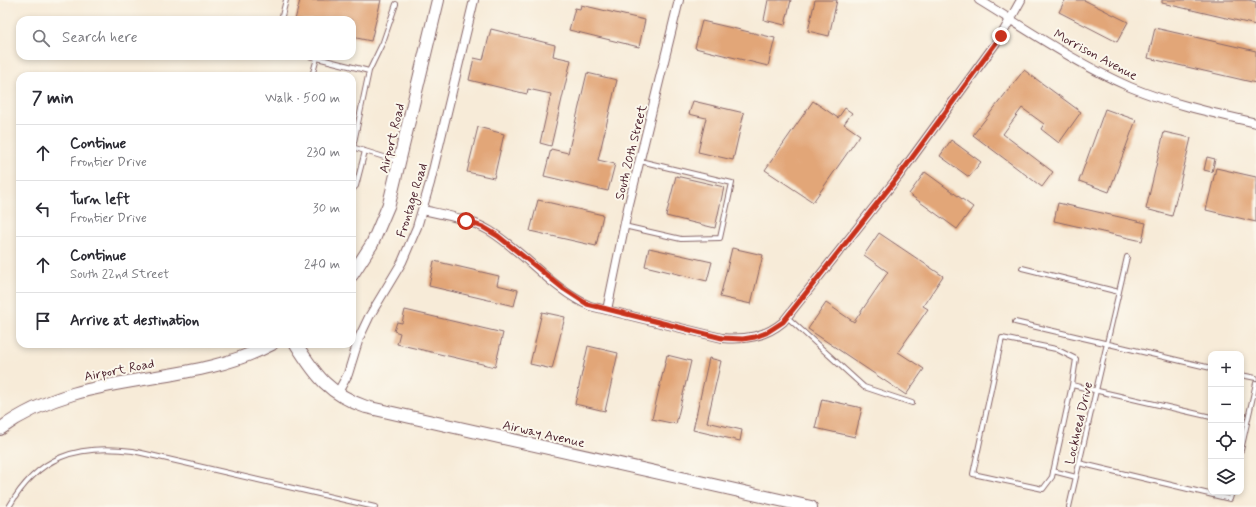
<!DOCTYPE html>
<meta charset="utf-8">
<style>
:root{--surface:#fff;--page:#f7f7f7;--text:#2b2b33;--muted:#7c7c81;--line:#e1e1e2}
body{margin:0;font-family:Mynerve,sans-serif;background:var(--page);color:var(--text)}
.controls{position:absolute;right:12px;bottom:12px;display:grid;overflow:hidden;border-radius:8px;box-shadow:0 2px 6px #0003}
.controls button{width:36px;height:36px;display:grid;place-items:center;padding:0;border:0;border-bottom:1px solid var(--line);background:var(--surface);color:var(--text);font:20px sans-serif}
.stop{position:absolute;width:12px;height:12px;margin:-9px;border:3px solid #c8321e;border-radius:50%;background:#fff}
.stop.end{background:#c8321e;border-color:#fff;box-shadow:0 1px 4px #0008}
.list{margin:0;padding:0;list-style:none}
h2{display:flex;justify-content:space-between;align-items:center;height:52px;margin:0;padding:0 16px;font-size:17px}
h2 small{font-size:13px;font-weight:400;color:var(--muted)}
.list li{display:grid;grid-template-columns:26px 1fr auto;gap:12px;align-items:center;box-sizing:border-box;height:56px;padding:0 16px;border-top:1px solid var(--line)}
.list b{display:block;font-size:15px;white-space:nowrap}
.list p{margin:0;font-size:13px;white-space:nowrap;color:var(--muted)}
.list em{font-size:13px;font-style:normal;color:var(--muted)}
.icon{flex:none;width:22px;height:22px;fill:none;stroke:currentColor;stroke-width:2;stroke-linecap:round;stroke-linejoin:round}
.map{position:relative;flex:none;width:1256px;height:507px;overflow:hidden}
.search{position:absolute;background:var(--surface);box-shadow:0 2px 6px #0003;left:16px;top:16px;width:340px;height:44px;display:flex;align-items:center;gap:10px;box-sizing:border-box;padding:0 14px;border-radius:12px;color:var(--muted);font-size:15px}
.panel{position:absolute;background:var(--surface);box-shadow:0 2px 6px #0003;left:16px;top:72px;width:340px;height:276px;border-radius:12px}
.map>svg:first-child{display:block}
</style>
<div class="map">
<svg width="1256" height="507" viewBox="0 0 1256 507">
<rect width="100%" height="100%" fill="#fbf7ec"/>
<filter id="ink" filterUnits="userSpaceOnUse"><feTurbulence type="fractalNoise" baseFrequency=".025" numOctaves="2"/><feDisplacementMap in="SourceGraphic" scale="8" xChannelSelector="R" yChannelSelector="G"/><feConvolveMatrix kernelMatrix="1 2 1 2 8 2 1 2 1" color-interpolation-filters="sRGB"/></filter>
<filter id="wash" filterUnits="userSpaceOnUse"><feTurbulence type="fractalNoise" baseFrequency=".012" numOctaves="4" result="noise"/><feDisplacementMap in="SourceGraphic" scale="16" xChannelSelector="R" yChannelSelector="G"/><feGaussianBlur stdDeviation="0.9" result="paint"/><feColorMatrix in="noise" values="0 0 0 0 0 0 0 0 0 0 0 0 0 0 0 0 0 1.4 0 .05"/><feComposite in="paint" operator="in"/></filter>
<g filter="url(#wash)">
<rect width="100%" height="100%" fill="#f7ebd8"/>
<g id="blocks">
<path fill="#e2a678" d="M300,0H381L371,41L352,37V20H295Z
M768,0H791L785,25L764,20Z
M815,0H837L829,36L808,31Z
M1065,0H1084L1128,22L1117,42L1059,12Z
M1162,0H1249L1256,2V25L1162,3Z
M581,5L645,20L639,47L569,30L575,8L580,9Z
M702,21L775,38L768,66L695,48Z
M1155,28L1256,51V83L1148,58Z
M491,29L555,45L553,56L571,60L551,146L540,143L551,94L528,89L527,94L469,80L474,58L483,60Z
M1024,70L1081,112L1059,143L1041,129L1044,124L1022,108L1003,134L1053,172L1042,187L973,135Z
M587,73L617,80L598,160L615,164L608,191L544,176L551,149L568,153Z
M693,101L744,113L733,160L698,152L706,118L689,114Z
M813,101L838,118L845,108L852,113L844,124L860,135L813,202L765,170Z
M1105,109L1136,120L1109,192L1079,181Z
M478,127L504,134L494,178L467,172Z
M1164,132L1191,138L1172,216L1146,209Z
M951,140L981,162L969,177L940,156Z
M1207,157L1215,159L1212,172L1204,170Z
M1216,168L1256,177V222L1206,210Z
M925,172L973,207L957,229L909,194Z
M676,176L724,187L715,228L666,216Z
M538,200L603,215L596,246L530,231Z
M1058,203L1146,223L1142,241L1054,221Z
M879,233L943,276L923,306L928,309L898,352L924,369L906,395L808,329L826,303L854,322L888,272L864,255Z
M649,248L712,262L707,281L645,266Z
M732,248L763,255L751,304L720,297Z
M434,261L499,276L497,285L518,290L514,306L429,286Z
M405,310L503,333L495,367L397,344L400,333L394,331L397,322L402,323Z
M542,312L565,317L552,369L530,364Z
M588,346L618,353L605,411L575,404Z
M667,355L691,361L676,424L652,419Z
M709,358L721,361L707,422L742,430L740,441L693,430Z
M822,399L862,408L855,437L815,428Z"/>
</g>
</g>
<g filter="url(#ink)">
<use href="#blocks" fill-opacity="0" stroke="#876668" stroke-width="1"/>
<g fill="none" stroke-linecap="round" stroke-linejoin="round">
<defs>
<path id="lane" d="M281,20L286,0
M309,56L317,58
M369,71L383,42L396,4
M312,76L317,58L369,71L353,147
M352,147L397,161
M352,190L356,186L365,151
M624,226L681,239L720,238L732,183L640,161
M1022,268L1119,292
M787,317L864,387L912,403
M1015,322L1211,368
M1241,375L1256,378
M1072,385L1052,477L1043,489L973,474L1002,338L1056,349L1076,359L1072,385L1211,417
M1241,450L1256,383
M1079,463L1230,499L1232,492
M1053,471L1076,477
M9,507C38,456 77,444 133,451L375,507
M1069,507L1127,257"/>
<path id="street" d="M979,0C1028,30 1077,64 1130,87C1171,104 1213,113 1256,123
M423,210C445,215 470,219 490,231C524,252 553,290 590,306L722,338C745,340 765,337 783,322L898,177L1001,36L1021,0
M607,310L628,208L679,0
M337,394L348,374L359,338L369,317L402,262L417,227L430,183L474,0"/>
<path id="secondary" d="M352,275L372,244L389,204L438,0
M296,344C316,376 329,394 366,407L811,507
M0,429C85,367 185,390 272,344"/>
</defs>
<use href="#lane" stroke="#876668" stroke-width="6"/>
<use href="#street" stroke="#876668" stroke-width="10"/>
<use href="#secondary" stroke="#876668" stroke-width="14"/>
<use href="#lane" stroke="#fff" stroke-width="4"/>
<use href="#street" stroke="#fff" stroke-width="8"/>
<use href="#secondary" stroke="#fff" stroke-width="12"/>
</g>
</g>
<g fill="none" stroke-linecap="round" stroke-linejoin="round" filter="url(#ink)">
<path stroke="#c8321e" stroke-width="5" d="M466,221L483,227L498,236L564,289L587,304L722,338L743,339L755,337L766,333L783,322L898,177L1001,36"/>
</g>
<g text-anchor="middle" stroke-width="4" stroke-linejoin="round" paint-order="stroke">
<g font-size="13" fill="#4a1f2b" stroke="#fbf7ec">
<text transform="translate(1096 54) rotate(28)" y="5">Morrison Avenue</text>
<text transform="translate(391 138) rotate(-76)" y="5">Airport Road</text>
<text transform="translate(630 152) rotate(-76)" y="5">South 20th Street</text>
<text transform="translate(411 200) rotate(-73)" y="5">Frontage Road</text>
<text transform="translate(119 369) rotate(-11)" y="5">Airport Road</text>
<text transform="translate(1078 423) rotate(-77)" y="5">Lockheed Drive</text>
<text transform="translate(544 433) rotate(13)" y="5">Airway Avenue</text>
</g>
</g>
</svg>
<div class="controls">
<button>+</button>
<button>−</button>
<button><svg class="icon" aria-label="locate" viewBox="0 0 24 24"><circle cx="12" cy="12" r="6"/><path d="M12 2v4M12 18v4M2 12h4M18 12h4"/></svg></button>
<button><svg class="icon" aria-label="layers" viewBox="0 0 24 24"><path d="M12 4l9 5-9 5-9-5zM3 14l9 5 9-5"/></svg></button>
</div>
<div class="stop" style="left:466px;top:221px"></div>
<div class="stop end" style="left:1001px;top:36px"></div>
<div class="search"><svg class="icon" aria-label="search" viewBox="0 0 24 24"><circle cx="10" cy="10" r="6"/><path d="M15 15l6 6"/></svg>Search here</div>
<section class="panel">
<h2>7 min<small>Walk · 500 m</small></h2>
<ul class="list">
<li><svg class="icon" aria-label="ahead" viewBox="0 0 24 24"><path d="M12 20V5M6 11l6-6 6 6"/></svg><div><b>Continue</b><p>Frontier Drive</p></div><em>230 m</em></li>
<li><svg class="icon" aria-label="left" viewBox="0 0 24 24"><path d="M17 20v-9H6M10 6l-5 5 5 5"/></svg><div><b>Turn left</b><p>Frontier Drive</p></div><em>30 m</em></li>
<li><svg class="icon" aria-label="ahead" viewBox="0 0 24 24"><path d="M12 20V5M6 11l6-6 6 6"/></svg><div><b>Continue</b><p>South 22nd Street</p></div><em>240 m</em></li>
<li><svg class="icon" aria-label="arrive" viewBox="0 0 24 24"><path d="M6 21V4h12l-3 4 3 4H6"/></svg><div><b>Arrive at destination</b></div></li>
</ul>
</section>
</div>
